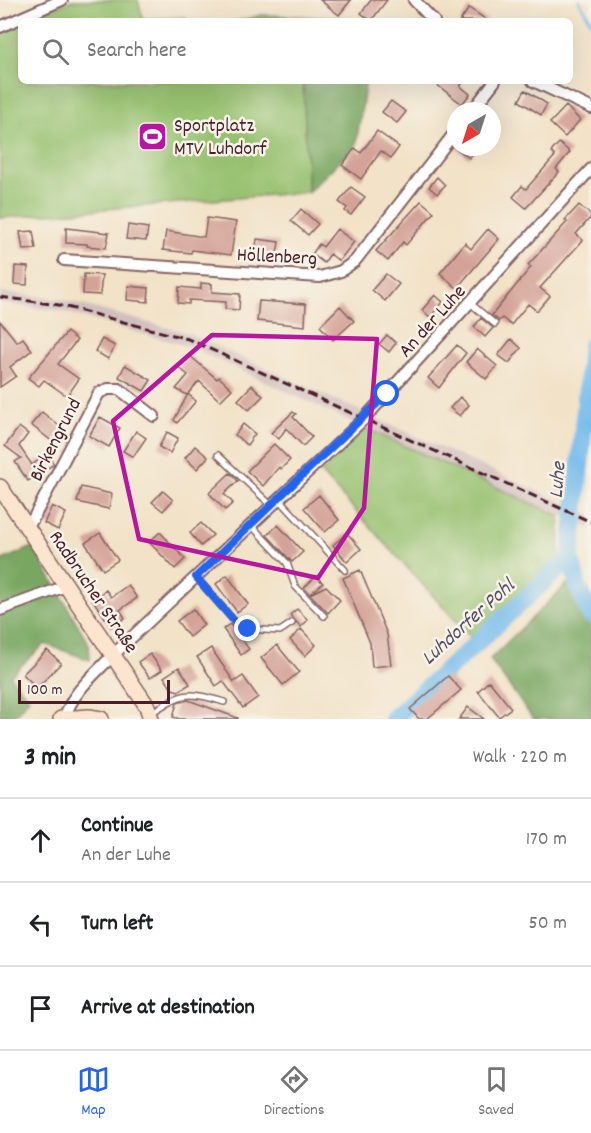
<!DOCTYPE html>
<meta charset="utf-8">
<style>
:root{--surface:#fff;--page:#f2f2f2;--text:#202124;--muted:#757577;--line:#e0e0e0;--accent:#2563eb}
body{margin:0;font-family:Dekko,sans-serif;background:var(--page);color:var(--text)}
.compass{position:absolute;left:447px;top:102px;width:54px;height:54px;border-radius:50%;background:var(--surface);box-shadow:0 6px 24px #0002;rotate:219deg}
.scale{position:absolute;left:18px;bottom:15px;width:152px;box-sizing:border-box;padding-left:6px;border:3px solid #4a1f2b;border-top:0;font-size:16px;line-height:21px;white-space:nowrap;color:#4a1f2b;-webkit-text-stroke:4px #f7f3e8;paint-order:stroke}
.stop{position:absolute;width:18px;height:18px;margin:-14px;border:4px solid #2563eb;border-radius:50%;background:#fff}
.stop.end{background:#2563eb;border-color:#fff;box-shadow:0 2px 6px #0008}
.list{margin:0;padding:0;list-style:none}
h2{display:flex;justify-content:space-between;align-items:center;height:78px;margin:0;padding:0 24px;font-size:26px}
h2 small{font-size:20px;font-weight:400;color:var(--muted)}
.list li{display:grid;grid-template-columns:39px 1fr auto;gap:18px;align-items:center;box-sizing:border-box;height:84px;padding:0 24px;border-top:2px solid var(--line)}
.list b{display:block;font-size:22px;white-space:nowrap}
.list p{margin:0;font-size:20px;white-space:nowrap;color:var(--muted)}
.list em{font-size:20px;font-style:normal;color:var(--muted)}
.icon{flex:none;width:33px;height:33px;fill:none;stroke:currentColor;stroke-width:2;stroke-linecap:round;stroke-linejoin:round}
.map{position:relative;flex:none;width:591px;height:719px;overflow:hidden}
.search{position:absolute;background:var(--surface);box-shadow:0 6px 24px #0002;left:18px;right:18px;top:18px;height:66px;display:flex;align-items:center;gap:15px;box-sizing:border-box;padding:0 21px;border-radius:9px;color:var(--muted);font-size:22px}
.sheet{height:330px;background:var(--surface)}
nav{display:flex;justify-content:space-around;align-items:center;box-sizing:border-box;height:84px;border-top:2px solid var(--line);background:var(--surface);font-size:16px;color:var(--muted)}
nav a{display:grid;justify-items:center;gap:3px}
nav .on{color:var(--accent)}
.map>svg:first-child{display:block}
</style>
<div class="map">
<svg width="591" height="719" viewBox="0 0 591 719">
<rect width="100%" height="100%" fill="#f7f3e8"/>
<filter id="ink" filterUnits="userSpaceOnUse"><feTurbulence type="fractalNoise" baseFrequency=".0167" numOctaves="2"/><feDisplacementMap in="SourceGraphic" scale="12" xChannelSelector="R" yChannelSelector="G"/><feConvolveMatrix kernelMatrix="1 2 1 2 8 2 1 2 1" color-interpolation-filters="sRGB"/></filter>
<filter id="wash" filterUnits="userSpaceOnUse"><feTurbulence type="fractalNoise" baseFrequency=".008" numOctaves="4" result="noise"/><feDisplacementMap in="SourceGraphic" scale="24" xChannelSelector="R" yChannelSelector="G"/><feGaussianBlur stdDeviation="1.35" result="paint"/><feColorMatrix in="noise" values="0 0 0 0 0 0 0 0 0 0 0 0 0 0 0 0 0 1.4 0 .05"/><feComposite in="paint" operator="in"/></filter>
<g filter="url(#wash)">
<rect width="100%" height="100%" fill="#f2e2c7"/>
<path fill="#d1bfbe" d="M0,292L60,299L187,333L591,515V529L365,428L191,347L61,311L0,303Z"/>
<path fill="#97c16f" stroke="#70704d" stroke-width="1.5" d="M72,0H138L143,19L186,17L187,21H23Z
M21,22V81H303L308,192L0,218V31Z
M365,428L560,516L559,562L476,643L321,473L342,449Z"/>
<path fill="#79a762" stroke="#626346" stroke-width="1.5" d="M262,15L344,18L345,21H238Z
M303,81H366L356,145L308,192Z
M33,547L89,644L90,660L45,644L10,676L29,698L12,719H0V561Z
M567,584L591,625V719H533L490,659Z"/>
<g fill="none" stroke-linecap="round" stroke-linejoin="round">
<path stroke="#75bbec" stroke-width="3" d="M579,0L591,22"/>
<path stroke="#75bbec" stroke-width="18" d="M591,346L571,557L578,587L591,615
M393,719L571,557"/>
</g>
<g id="blocks">
<path fill="#d4a297" d="M320,0H351L339,15Z
M371,0H387L371,21L361,13Z
M469,8L488,21H460Z
M432,81H464L460,86L470,94L462,104Z
M525,90L547,104L541,115L519,101Z
M391,101L406,112L397,123L382,112Z
M566,106L580,120L565,137L550,123Z
M377,131L399,147L391,158L381,151L361,179L342,165L355,148L361,153Z
M559,143L570,152L556,169L559,172L526,208L513,197L522,186L526,189L555,156L551,152Z
M455,147H478L469,158Z
M437,177L445,185L437,194L429,187Z
M351,187L365,197L351,215L345,211L347,208L339,202Z
M421,201L434,212L406,245L403,242L388,261L376,251Z
M579,205L591,215V217L576,234L583,240L540,288L550,296L537,311L528,304L511,325L502,318L499,321L492,315L531,267L528,265L567,222L565,220Z
M301,209L318,224L308,235L291,221Z
M207,218L236,222L231,255L192,250L191,253L163,250L166,231L204,237Z
M128,225L148,228L146,241L126,239Z
M66,228L109,233L106,248L87,246V244L66,243Z
M337,229L354,242L339,261L330,254L324,263L312,254L319,244L323,247Z
M488,229L499,239L457,288L440,273L465,243L471,249Z
M33,231L36,249L23,250L20,232Z
M257,239L279,242L276,260L254,257Z
M15,266L28,267L27,285L14,284Z
M84,274L102,275L100,295L83,294Z
M386,274L399,284L385,301L372,290Z
M201,283L212,284V292L240,294L239,310L225,309L226,302L189,300V304L178,303L179,287L201,289Z
M128,286L149,288L148,302L127,300Z
M435,295L443,302L430,317L422,310Z
M259,301L306,304L305,326L257,321Z
M340,306L354,321L333,340L320,326Z
M481,318L493,328L485,337L474,327Z
M0,321L17,342L23,338L32,350L10,367L16,376L0,387Z
M67,332L77,340L58,364L79,379L67,396L44,380L39,386L28,378Z
M387,335L396,343L389,352L379,344Z
M102,339L115,346L108,359L95,351Z
M511,339L521,348L509,363L498,355Z
M457,345L466,353L439,388L428,378Z
M477,349L497,366L486,379L466,362Z
M189,355L217,379L219,377L232,389L220,401L199,381L187,395L176,389L188,375L178,367Z
M125,365L151,380L144,391L119,377Z
M252,385L263,396L249,410L238,400Z
M188,394L196,401L177,423L174,420Z
M460,397L469,405L460,416L450,408Z
M42,412L63,429L53,442L31,425Z
M293,412L296,414L293,417L312,437L303,446L286,428L279,439L271,433Z
M100,417L120,428L109,447L89,436Z
M243,424L255,434L247,445L235,435Z
M19,427L28,434L19,446L32,465L47,454L54,464L28,481L15,462L21,458L5,446Z
M136,431L146,438L133,457L123,451Z
M167,432L178,438L170,453L159,447Z
M274,444L290,460L281,469L279,467L263,486L247,471Z
M195,446L208,457L197,469L185,458Z
M230,473L238,481L224,494L233,503L225,510L209,493Z
M81,487L112,494L109,509L77,502Z
M163,491L173,500L163,511L152,502Z
M319,495L339,520L325,532L304,508Z
M52,506L66,513L58,530L44,523Z
M201,523L213,535L201,546L190,533Z
M278,525L303,552L292,562L267,535Z
M160,532L185,559L175,569L149,542Z
M100,533L118,560L103,570L85,543Z
M347,533L361,549L347,562L333,545Z
M360,570L387,634L391,665L372,667L370,643L343,578Z
M227,575L248,604L237,612L216,584Z
M316,576L323,583L310,594L326,586L340,600L328,613L304,588Z
M128,585L137,598L120,610L125,618L111,627L92,599L106,590L111,597Z
M193,609L204,625L189,637L177,621Z
M297,609L308,620L301,627L290,615Z
M230,624L249,649L241,655L223,629Z
M301,629L316,645L305,656L290,640Z
M277,645L299,672L283,685L261,658Z
M211,648L234,682L243,676L258,697L243,708L223,681L216,686L197,657Z
M47,650L61,663L37,688L23,674Z
M150,654L162,670L150,678L138,662Z
M179,667L190,684L179,691L172,689L164,677Z
M448,676L461,690L427,719H419L410,709Z
M489,681L511,708L499,717L478,691Z
M188,700L238,718V719H180L173,717L177,703Z
M468,707L484,719H459Z"/>
</g>
</g>
<g filter="url(#ink)">
<use href="#blocks" fill-opacity="0" stroke="#856362" stroke-width="1.5"/>
<g fill="none" stroke-linecap="round" stroke-linejoin="round">
<defs>
<path id="lane" d="M470,303L495,324
M218,455L272,506
M279,499L345,570
M251,525L287,563L295,586L324,616
M196,577L235,622L248,629L280,631L292,623
M151,713C184,692 186,691 224,702"/>
<path id="street" d="M414,0L434,21
M0,27L62,0
M533,81L591,108
M472,111L495,81
M64,260L320,277L341,271L355,261L456,131
M27,527L33,519L99,393L108,389H119L154,416
M0,610L66,586
M65,718C71,693 96,673 113,655L364,419L591,169"/>
<path id="secondary" d="M0,487L147,706L151,719
M61,719L89,717L101,719"/>
</defs>
<use href="#lane" stroke="#856362" stroke-width="8"/>
<use href="#street" stroke="#856362" stroke-width="14"/>
<use href="#secondary" stroke="#856362" stroke-width="18"/>
<use href="#lane" stroke="#fff" stroke-width="5"/>
<use href="#street" stroke="#fff" stroke-width="10"/>
<use href="#secondary" stroke="#fce5cf" stroke-width="15"/>
<path stroke="#4a1f2b" stroke-width="3" stroke-dasharray="9 4.5" stroke-linecap="butt" d="M0,297L59,305L188,339L591,522"/>
</g>
</g>
<g fill="none" stroke-linecap="round" stroke-linejoin="round" filter="url(#ink)">
<path stroke="#2563eb" stroke-width="8" d="M248,629L235,622L196,577L387,394"/>
</g>
<path fill="none" stroke="#b5179e" stroke-width="4.5" stroke-linejoin="round" d="M212,335L377,339L364,508L318,578L139,539L113,421Z"/>
<defs>
<symbol id="stadium-square" viewBox="-11 -11 22 22"><rect x="-9" y="-9" width="18" height="18" rx="4" fill="#b5179e" stroke="#f7f3e8"/><path d="M0-5a6.5 5 0 1 0 0 10a6.5 5 0 1 0 0-10ZM-3.5-1.8h7v3.6h-7Z" fill="#fff"/></symbol>
</defs>
<g fill-rule="evenodd">
<use href="#stadium-square" x="136" y="120" width="33" height="33"/>
</g>
<g text-anchor="middle" stroke-width="5" stroke-linejoin="round" paint-order="stroke">
<g font-size="20" fill="#4a1f2b" stroke="#f7f3e8" text-anchor="start">
<text x="174" y="131">Sportplatz<tspan x="174" dy="23">MTV Luhdorf</tspan></text>
</g>
<g font-size="20" fill="#4a1f2b" stroke="#f7f3e8">
<text transform="translate(277 255) rotate(3)" y="7">Höllenberg</text>
<text transform="translate(431 320) rotate(-48)" y="7">An der Luhe</text>
<text transform="translate(54 439) rotate(-63)" y="7">Birkengrund</text>
<text transform="translate(95 591) rotate(56)" y="7">Radbrucher Straße</text>
</g>
<g font-size="21" font-style="italic" fill="#574e65" stroke="#f7f3e8">
<text transform="translate(556 480) rotate(-85)" y="7">Luhe</text>
<text transform="translate(467 621) rotate(-42)" y="7">Luhdorfer Pohl</text>
</g>
</g>
</svg>
<svg class="compass" viewBox="-18 -18 36 36"><path d="M0-13l5 13h-10z" fill="#e53935"/><path d="M0 13l5-13h-10z" fill="#757577"/></svg>
<div class="scale">100 m</div>
<div class="stop" style="left:387px;top:394px"></div>
<div class="stop end" style="left:248px;top:629px"></div>
<div class="search"><svg class="icon" aria-label="search" viewBox="0 0 24 24"><circle cx="10" cy="10" r="6"/><path d="M15 15l6 6"/></svg>Search here</div>
</div>
<section class="sheet">
<h2>3 min<small>Walk · 220 m</small></h2>
<ul class="list">
<li><svg class="icon" aria-label="ahead" viewBox="0 0 24 24"><path d="M12 20V5M6 11l6-6 6 6"/></svg><div><b>Continue</b><p>An der Luhe</p></div><em>170 m</em></li>
<li><svg class="icon" aria-label="left" viewBox="0 0 24 24"><path d="M17 20v-9H6M10 6l-5 5 5 5"/></svg><div><b>Turn left</b></div><em>50 m</em></li>
<li><svg class="icon" aria-label="arrive" viewBox="0 0 24 24"><path d="M6 21V4h12l-3 4 3 4H6"/></svg><div><b>Arrive at destination</b></div></li>
</ul>
</section>
<nav>
<a class="on"><svg class="icon" aria-label="map" viewBox="0 0 24 24"><path d="M3 6l6-2 6 2 6-2v14l-6 2-6-2-6 2zM9 4v14M15 6v14"/></svg>Map</a>
<a><svg class="icon" aria-label="directions" viewBox="0 0 24 24"><path d="M12 3l9 9-9 9-9-9zM9 14v-3h6M13 9l2 2-2 2"/></svg>Directions</a>
<a><svg class="icon" aria-label="saved" viewBox="0 0 24 24"><path d="M7 4h10v16l-5-4-5 4z"/></svg>Saved</a>
</nav>
